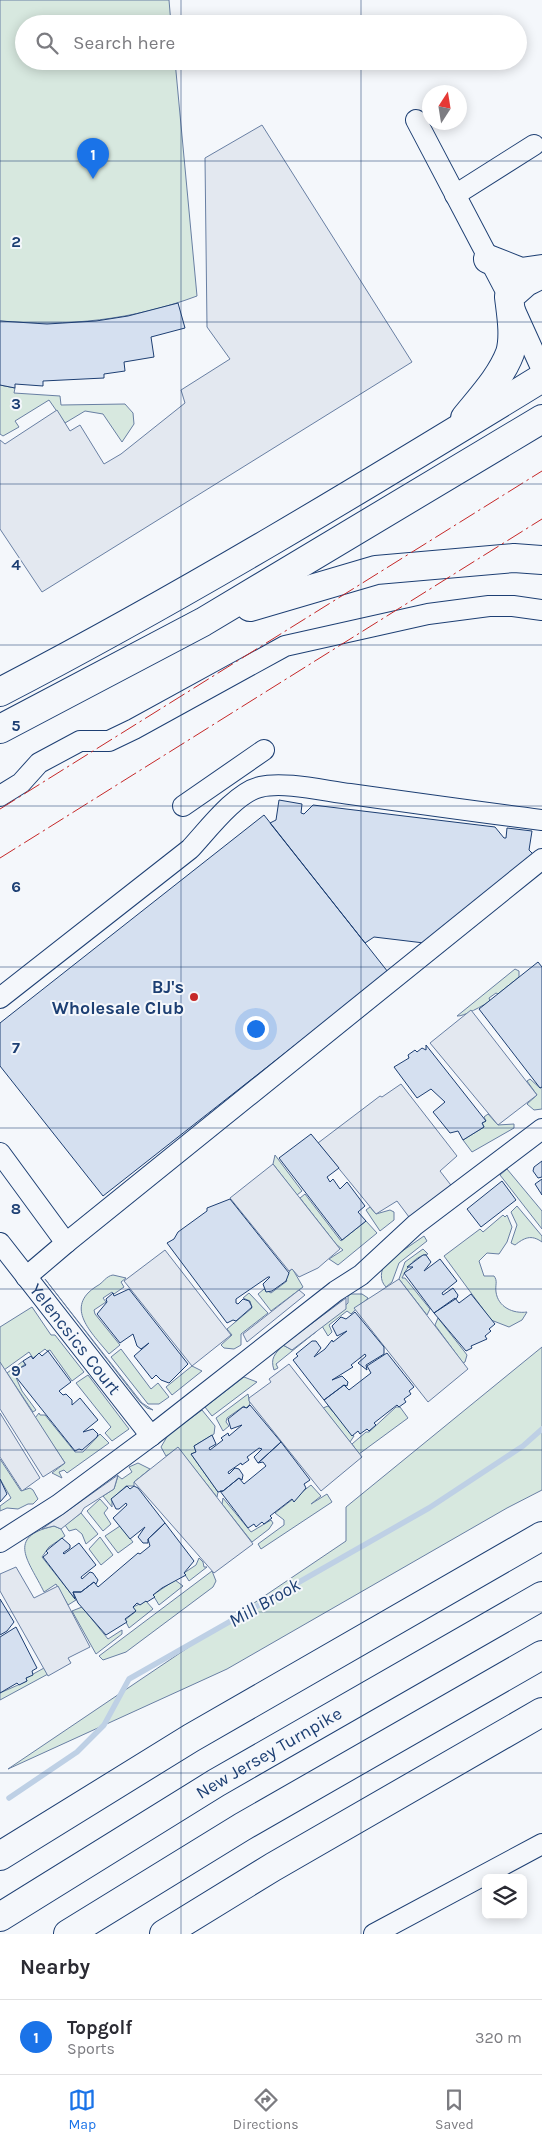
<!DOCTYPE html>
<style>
:root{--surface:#fff;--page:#f2f2f3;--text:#2b2b33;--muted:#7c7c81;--line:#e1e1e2;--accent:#1a73e8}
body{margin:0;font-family:Karla,sans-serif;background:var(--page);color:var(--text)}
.controls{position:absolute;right:15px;bottom:15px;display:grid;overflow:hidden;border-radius:8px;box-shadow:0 2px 12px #0003}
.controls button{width:45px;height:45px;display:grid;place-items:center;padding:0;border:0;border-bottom:1px solid var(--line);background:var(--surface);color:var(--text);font:25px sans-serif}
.compass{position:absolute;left:422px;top:85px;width:45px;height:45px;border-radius:50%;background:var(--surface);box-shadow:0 2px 12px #0003;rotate:12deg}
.you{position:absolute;left:255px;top:1028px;width:18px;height:18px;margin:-12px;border:4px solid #fff;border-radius:50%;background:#1a73e8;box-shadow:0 0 0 8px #1a73e833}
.badge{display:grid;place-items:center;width:32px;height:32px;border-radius:50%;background:var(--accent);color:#fff;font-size:16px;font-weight:700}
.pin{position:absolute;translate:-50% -41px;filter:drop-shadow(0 1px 2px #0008)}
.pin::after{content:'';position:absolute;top:26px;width:18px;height:15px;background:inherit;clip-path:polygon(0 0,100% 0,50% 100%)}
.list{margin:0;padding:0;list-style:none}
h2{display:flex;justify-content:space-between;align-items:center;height:65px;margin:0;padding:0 20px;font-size:21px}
h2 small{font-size:16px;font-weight:400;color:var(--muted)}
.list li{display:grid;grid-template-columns:32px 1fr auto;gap:15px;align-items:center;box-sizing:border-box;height:75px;padding:0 20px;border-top:1px solid var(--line)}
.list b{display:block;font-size:19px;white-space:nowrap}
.list p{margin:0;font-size:16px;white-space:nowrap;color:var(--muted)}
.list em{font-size:16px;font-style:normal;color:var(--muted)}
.icon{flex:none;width:28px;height:28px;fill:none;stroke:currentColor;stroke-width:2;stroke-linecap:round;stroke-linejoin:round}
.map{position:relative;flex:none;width:542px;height:1934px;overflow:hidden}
.search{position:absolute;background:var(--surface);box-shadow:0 2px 12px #0003;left:15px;right:15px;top:15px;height:55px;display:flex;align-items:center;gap:12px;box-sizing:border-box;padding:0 18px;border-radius:28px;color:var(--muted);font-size:19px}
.sheet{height:140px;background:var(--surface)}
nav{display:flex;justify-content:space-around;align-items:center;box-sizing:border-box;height:70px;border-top:1px solid var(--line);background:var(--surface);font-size:14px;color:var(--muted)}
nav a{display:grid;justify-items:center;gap:2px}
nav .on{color:var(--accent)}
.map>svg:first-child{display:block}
</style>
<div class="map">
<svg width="542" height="1934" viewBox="0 0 542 1934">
<rect width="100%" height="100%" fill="#f4f7fb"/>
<path fill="#d7e8df" stroke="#687fa3" d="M0,0H169L171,24H24V61H175L197,296C133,320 67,327 0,321Z
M0,385L15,388L14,393L60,396L61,405L125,404L133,413L134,424L122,442L103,414L85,411L65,423L49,400L15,421L19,427L3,436L0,434Z
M515,969L519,971V977L498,994L496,993L489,998L490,1001C484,1005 463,1017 457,1016Z
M530,1079L540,1088L542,1087V1109L534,1110L527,1104L537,1095L527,1081Z
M488,1114L498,1125L514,1124V1128L472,1152L463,1140L484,1127L482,1123L486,1121L484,1117Z
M275,1155L302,1191L297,1195L273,1164Z
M507,1169L542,1211V1229L500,1175Z
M305,1194L341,1241L366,1221L377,1233L338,1265L329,1259L343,1250L336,1244L300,1198Z
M517,1206L542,1236V1242C531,1234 524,1238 515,1245L511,1243L517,1225L511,1212Z
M370,1207L376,1214L390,1210L394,1212V1220L380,1231L366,1210Z
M503,1215L505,1217L507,1215L512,1227L507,1242L499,1254L487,1253L479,1261L484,1276H494C498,1281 495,1285 496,1292C498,1307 513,1314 527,1312L522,1320L509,1327L491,1320L444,1256L480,1229L483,1232Z
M424,1236L427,1241L399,1263L392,1282L386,1287C379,1280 381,1271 385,1263Z
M423,1249L428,1254C415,1256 407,1267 402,1278H405L430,1309L427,1315L399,1279L405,1262Z
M292,1268L303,1287L271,1311L258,1294L264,1289L271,1293L287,1281L285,1278Z
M113,1275L126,1278L121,1282L124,1287L114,1294L112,1292L103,1298L106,1302L94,1310L95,1314L120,1345L109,1354C92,1333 63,1307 97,1286C103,1283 106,1276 113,1275Z
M45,1279L142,1403L153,1410L147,1408L140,1402Z
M249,1293L268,1313L241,1334V1345L234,1349L224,1348L221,1345L232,1335L227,1329L252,1308L250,1301L243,1298Z
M351,1294H362L368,1298L351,1314L347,1311L329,1325L332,1332L328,1336L322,1326L348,1303V1296Z
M32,1307L51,1335H55L84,1372L72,1381L50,1350L47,1351L45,1349L33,1358L29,1352L4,1370L0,1363V1327Z
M438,1318L464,1351L467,1355L465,1362L463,1363L435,1325Z
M317,1331L276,1364L278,1368L274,1370C270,1358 275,1354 283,1345L292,1350Z
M542,1347V1490L507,1508L227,1669L8,1769L346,1541V1507Z
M121,1349L151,1389L158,1383L169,1397L159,1404H148L111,1357Z
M23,1361L25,1364L14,1373L22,1391L36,1410L33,1412L7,1373Z
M192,1366L202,1371L172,1395L166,1387Z
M88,1375L129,1429L112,1441L105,1433L111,1427L76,1383Z
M244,1377L257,1382L212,1416L205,1407Z
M248,1394L250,1404L246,1408L244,1406L227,1418L226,1422L229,1426L223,1431L216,1418Z
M328,1406L354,1436L350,1442L323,1408Z
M396,1407H400L408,1418L359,1454L352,1444L366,1432H369Z
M202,1410L215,1426L214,1434L194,1446L196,1452L191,1454L218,1492L217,1497L178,1448L166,1456L161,1447L168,1435Z
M39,1413L40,1415H45L75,1452H83L100,1434L109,1443L67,1473L64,1470L59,1472L62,1478L52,1473L65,1463L35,1418Z
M0,1459L21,1491L30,1488L33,1490L38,1499L33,1504H28L18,1509L7,1508L0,1511V1506L11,1498L0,1479Z
M138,1463L150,1469L134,1482V1486H126L112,1499V1507L103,1496L114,1489L118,1476L122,1479L132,1472L129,1467Z
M311,1485L321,1496L311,1504L327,1494L332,1502L261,1549L258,1544L284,1525V1520L275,1513Z
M223,1498L251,1532L271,1520L273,1523L269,1529L252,1542L222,1504Z
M100,1499L108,1508L104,1513L111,1524L103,1531L87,1511Z
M81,1513L98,1534L86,1544L82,1534L76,1529L69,1531L65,1525Z
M54,1526L61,1529L65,1536L49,1547L42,1557L76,1600L68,1605L56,1584L44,1592C29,1561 5,1537 54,1526Z
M120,1526L133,1542L118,1553L105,1536Z
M100,1537L113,1555L101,1565L89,1549Z
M199,1558L203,1562L204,1567H207L189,1581L184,1573L196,1565Z
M212,1571L216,1581L213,1587L126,1652L103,1660L99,1656Z
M175,1580L183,1586L159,1605L153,1595Z
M146,1601L153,1609L129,1628L125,1620L135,1612L133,1607Z
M82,1607L108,1639L122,1630V1634L96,1654L72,1611Z
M44,1668L48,1674L0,1700V1693L27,1681L26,1678Z"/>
<path fill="#e3e8f0" stroke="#687fa3" d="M262,125L412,362L42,592L0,529V440L5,444L57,410L70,431L80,425L104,464L121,454L185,403L181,390L230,359L207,327L205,158Z
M471,1010L537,1095L498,1125L430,1043Z
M401,1084L457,1156L440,1171L457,1193L415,1225L397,1201L376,1214L318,1143L380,1096L382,1097Z
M273,1164L340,1249L318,1268L299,1277L292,1269L289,1271L230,1198Z
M165,1250L231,1335L192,1366L124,1281Z
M399,1279L468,1369L428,1402L354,1308Z
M299,1290L305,1295L247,1342L243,1334Z
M346,1298V1309L317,1331L292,1350L283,1345Z
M0,1362L65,1463L43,1477L0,1409Z
M289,1364L362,1457L321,1491L249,1401V1398L271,1382L269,1379Z
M0,1413L40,1478L22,1491L0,1457Z
M178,1447L253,1544L214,1573L134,1482Z
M118,1475L114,1489L84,1508L81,1513L61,1529L54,1526L42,1529Z
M16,1567L34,1598L58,1586L90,1647L68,1658L71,1663L48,1676L0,1591V1574Z"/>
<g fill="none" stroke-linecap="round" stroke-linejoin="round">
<path stroke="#bed0e5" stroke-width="5.5" d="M9,1798L77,1752L104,1725L129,1679L429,1508L523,1446L542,1429"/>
</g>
<path fill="#d5e0f0" stroke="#1d3f73" d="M178,303L185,328L151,337L154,357L124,362L125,371L104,374V378L43,381V386L15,384V388L0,385V321L47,324L96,321L128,316Z
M279,800L302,804L301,813L304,814L313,805L495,827L504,838H506L507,828L532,831L529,850L535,856L424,943L374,937L365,943L270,823L276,820Z
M264,815L388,972L103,1196L0,1066V1023Z
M538,962L542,967V1087L540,1088L479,1009Z
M426,1045L486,1121L482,1123L484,1127L463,1140L458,1131L450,1133L433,1112L445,1102L431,1089L417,1098L394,1067L409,1058L408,1055L415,1050L417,1052L422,1048L426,1050Z
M311,1134L339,1168L327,1177L330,1182L333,1179L340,1189L347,1182L365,1206L358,1212L366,1221L342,1240L279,1158Z
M542,1161V1177L538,1178L533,1171L534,1167Z
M542,1179V1195L535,1184Z
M502,1181L516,1200L481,1227L467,1209Z
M230,1199L289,1273L286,1281L272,1291L266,1292L263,1284L270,1277H268L236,1299V1303L238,1304L243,1299L249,1301L252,1307L236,1321L233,1320L227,1323L167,1243L174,1239L178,1232L207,1211V1208Z
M423,1255H426L431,1262L424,1271L440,1259L457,1281L442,1293L443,1295L453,1288L458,1295L457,1298L434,1313L404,1273L413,1267H407Z
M129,1289L188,1364L169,1383L161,1380L156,1375L152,1379L134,1356L149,1343L141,1349L137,1346L133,1334L120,1343L97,1314L107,1302L106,1299L113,1293L114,1296Z
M471,1294L495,1324L489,1329L491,1331L485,1336L487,1339L471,1346L472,1348L466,1351L434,1313L455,1298L459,1303Z
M355,1312L384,1347V1354L366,1365L367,1370L358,1363L366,1356L365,1354L351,1365L353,1367L332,1380L342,1376L348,1382L347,1386L344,1385L324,1400L293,1360L298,1356L296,1354L312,1341H316L321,1348L314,1357L325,1349L332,1340L333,1342L347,1331L337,1336L332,1326L341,1317L346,1319Z
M48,1351L71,1382L59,1391L63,1395L66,1394L72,1400V1405L80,1398L98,1420L83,1432L93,1429L98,1434L97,1437L82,1450L79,1449L75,1451L16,1377L21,1373L18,1369L26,1365L23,1361L31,1356L33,1359L39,1353L42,1356Z
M387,1353L414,1387L409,1391L411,1394L404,1399L406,1402L399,1407L397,1405L374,1423L376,1425L369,1431L367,1429L360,1434L358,1431L352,1436L324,1400L344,1385L349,1390L371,1373L367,1366Z
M250,1405L281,1442L258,1463L254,1457L262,1449L259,1448L247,1457L249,1460L242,1465L241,1463L228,1472L229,1474L235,1468L239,1469L243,1475L242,1480L239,1478L223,1491L218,1492L191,1454L196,1452L194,1446L212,1435L216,1444L209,1448L210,1450L223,1440L221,1438L228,1433L229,1436L242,1425L231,1429L228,1419L243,1407L247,1408Z
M281,1442L310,1480L304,1484L306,1488L294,1502L292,1499L270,1516L272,1518L264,1524L262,1522L256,1527L254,1524L248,1528L220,1491H223L239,1478L244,1484L266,1466L263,1462L258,1463Z
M0,1479L7,1494L0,1502Z
M127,1486L130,1489L134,1486L138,1488L165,1523L148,1539V1543H143L138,1537L145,1527L130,1539L113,1518L127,1505L126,1503L119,1509H116L111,1499Z
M165,1523L194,1561L184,1573L186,1575L162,1588L153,1595L155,1597L147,1602L146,1601L140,1605L137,1603L133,1607L136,1611L125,1619L127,1622L106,1635L78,1603L73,1592H81L94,1582L98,1587L138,1553L140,1554L150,1546L148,1539Z
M62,1538L70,1545V1548L63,1553L64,1554L79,1543L96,1565L81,1577L82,1579L90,1572L93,1573L98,1580L96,1584L94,1582L81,1592H73L75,1599L43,1557L48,1553L46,1551Z
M0,1599L14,1622L7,1631L0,1635Z
M16,1627L37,1668L32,1671L33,1675L26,1678L27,1681L19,1685L17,1683L0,1693V1637Z"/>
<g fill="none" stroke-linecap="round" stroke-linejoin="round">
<defs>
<g id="minor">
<path d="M416,120L509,297L542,370"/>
<path d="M455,195L534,145"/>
<path d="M0,796L21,783L39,763L80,741H109L134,729L285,646L428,614L489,606H513L542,610"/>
<path d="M183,806L264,750"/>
<path d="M0,998L190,849C206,832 236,792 260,787C284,781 325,791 350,794C414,803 478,812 542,820"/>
<path d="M0,1153L66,1243L542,859"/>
<path id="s1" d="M0,1243L151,1436"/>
<path d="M26,1277L66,1243"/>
<path d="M0,1542L58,1505L151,1436L336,1291L361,1275L415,1225L542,1129"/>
<path d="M374,1934L542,1844"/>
</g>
<g id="highway">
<path d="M488,259L521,272L542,269"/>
<path d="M465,418C481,398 501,377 510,353C515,336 511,314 509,297L526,282L542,274"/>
<path d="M250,607L376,570L514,558L542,560"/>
<path d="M0,692C185,596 364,487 542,378"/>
<path d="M0,729L203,622L542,419"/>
<path d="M0,1856L191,1738L542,1536"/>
<path id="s2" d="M0,1917L216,1783L542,1596"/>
<path d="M68,1934L242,1827L542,1655"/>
<path d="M164,1934L273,1867L542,1712"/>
</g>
</defs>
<use href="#minor" stroke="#1d3f73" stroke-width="22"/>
<use href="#highway" stroke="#1d3f73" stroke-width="30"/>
<use href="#minor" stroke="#f4f7fb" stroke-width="20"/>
<use href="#highway" stroke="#f4f7fb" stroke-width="28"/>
<path stroke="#c62828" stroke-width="1" stroke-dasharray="18 4 2.5 4" stroke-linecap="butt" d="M0,809L542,471
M0,858L542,519"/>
</g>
<path fill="none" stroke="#1d3f73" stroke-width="1" stroke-opacity="0.55" d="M181,0V24M361,0V24M181,61V1934M361,61V1934M0,161H542M0,322H542M0,484H542M0,645H542M0,806H542M0,967H542M0,1128H542M0,1289H542M0,1450H542M0,1612H542M0,1773H542"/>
<circle fill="#c62828" stroke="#f4f7fb" stroke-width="2" cx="194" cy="997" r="5"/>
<g text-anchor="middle" stroke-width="4" stroke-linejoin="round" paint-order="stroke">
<g font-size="18" font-weight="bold" fill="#1d3f73" stroke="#f4f7fb" text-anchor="end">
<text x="184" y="993">BJ's<tspan x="184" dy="21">Wholesale Club</tspan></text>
</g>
<g font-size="18" fill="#1d3f73" stroke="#f4f7fb">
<text dy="6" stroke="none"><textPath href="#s1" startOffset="122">Yelencsics Court</textPath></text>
<text dy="6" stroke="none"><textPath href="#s2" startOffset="315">New Jersey Turnpike</textPath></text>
</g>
<g font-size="19" font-style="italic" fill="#1d3f73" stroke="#f4f7fb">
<text transform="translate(264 1602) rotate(-30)" y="7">Mill Brook</text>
</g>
</g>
<g font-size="16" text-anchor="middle" font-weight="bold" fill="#1d3f73" stroke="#f4f7fb" stroke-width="4" stroke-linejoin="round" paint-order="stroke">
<text x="16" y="247">2</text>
<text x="16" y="409">3</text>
<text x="16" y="570">4</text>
<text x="16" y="731">5</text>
<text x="16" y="892">6</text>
<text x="16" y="1053">7</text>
<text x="16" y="1214">8</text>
<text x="16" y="1376">9</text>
</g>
</svg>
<div class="controls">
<button><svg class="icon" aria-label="layers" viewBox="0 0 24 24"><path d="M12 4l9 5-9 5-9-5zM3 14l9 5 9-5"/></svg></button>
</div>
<svg class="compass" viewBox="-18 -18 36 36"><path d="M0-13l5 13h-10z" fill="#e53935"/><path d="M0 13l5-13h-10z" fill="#7c7c81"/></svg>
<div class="you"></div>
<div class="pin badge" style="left:93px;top:179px">1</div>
<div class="search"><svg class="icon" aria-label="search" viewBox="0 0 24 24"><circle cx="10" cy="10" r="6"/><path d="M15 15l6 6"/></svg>Search here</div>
</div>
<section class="sheet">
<h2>Nearby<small></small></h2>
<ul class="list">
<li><span class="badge">1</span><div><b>Topgolf</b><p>Sports</p></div><em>320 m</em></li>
</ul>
</section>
<nav>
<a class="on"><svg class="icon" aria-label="map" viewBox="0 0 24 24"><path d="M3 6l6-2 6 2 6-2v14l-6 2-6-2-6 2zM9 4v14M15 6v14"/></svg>Map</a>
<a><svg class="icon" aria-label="directions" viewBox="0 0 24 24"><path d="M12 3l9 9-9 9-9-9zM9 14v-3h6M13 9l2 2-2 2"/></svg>Directions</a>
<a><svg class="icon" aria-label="saved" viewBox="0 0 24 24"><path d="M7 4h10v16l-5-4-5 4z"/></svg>Saved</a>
</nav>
